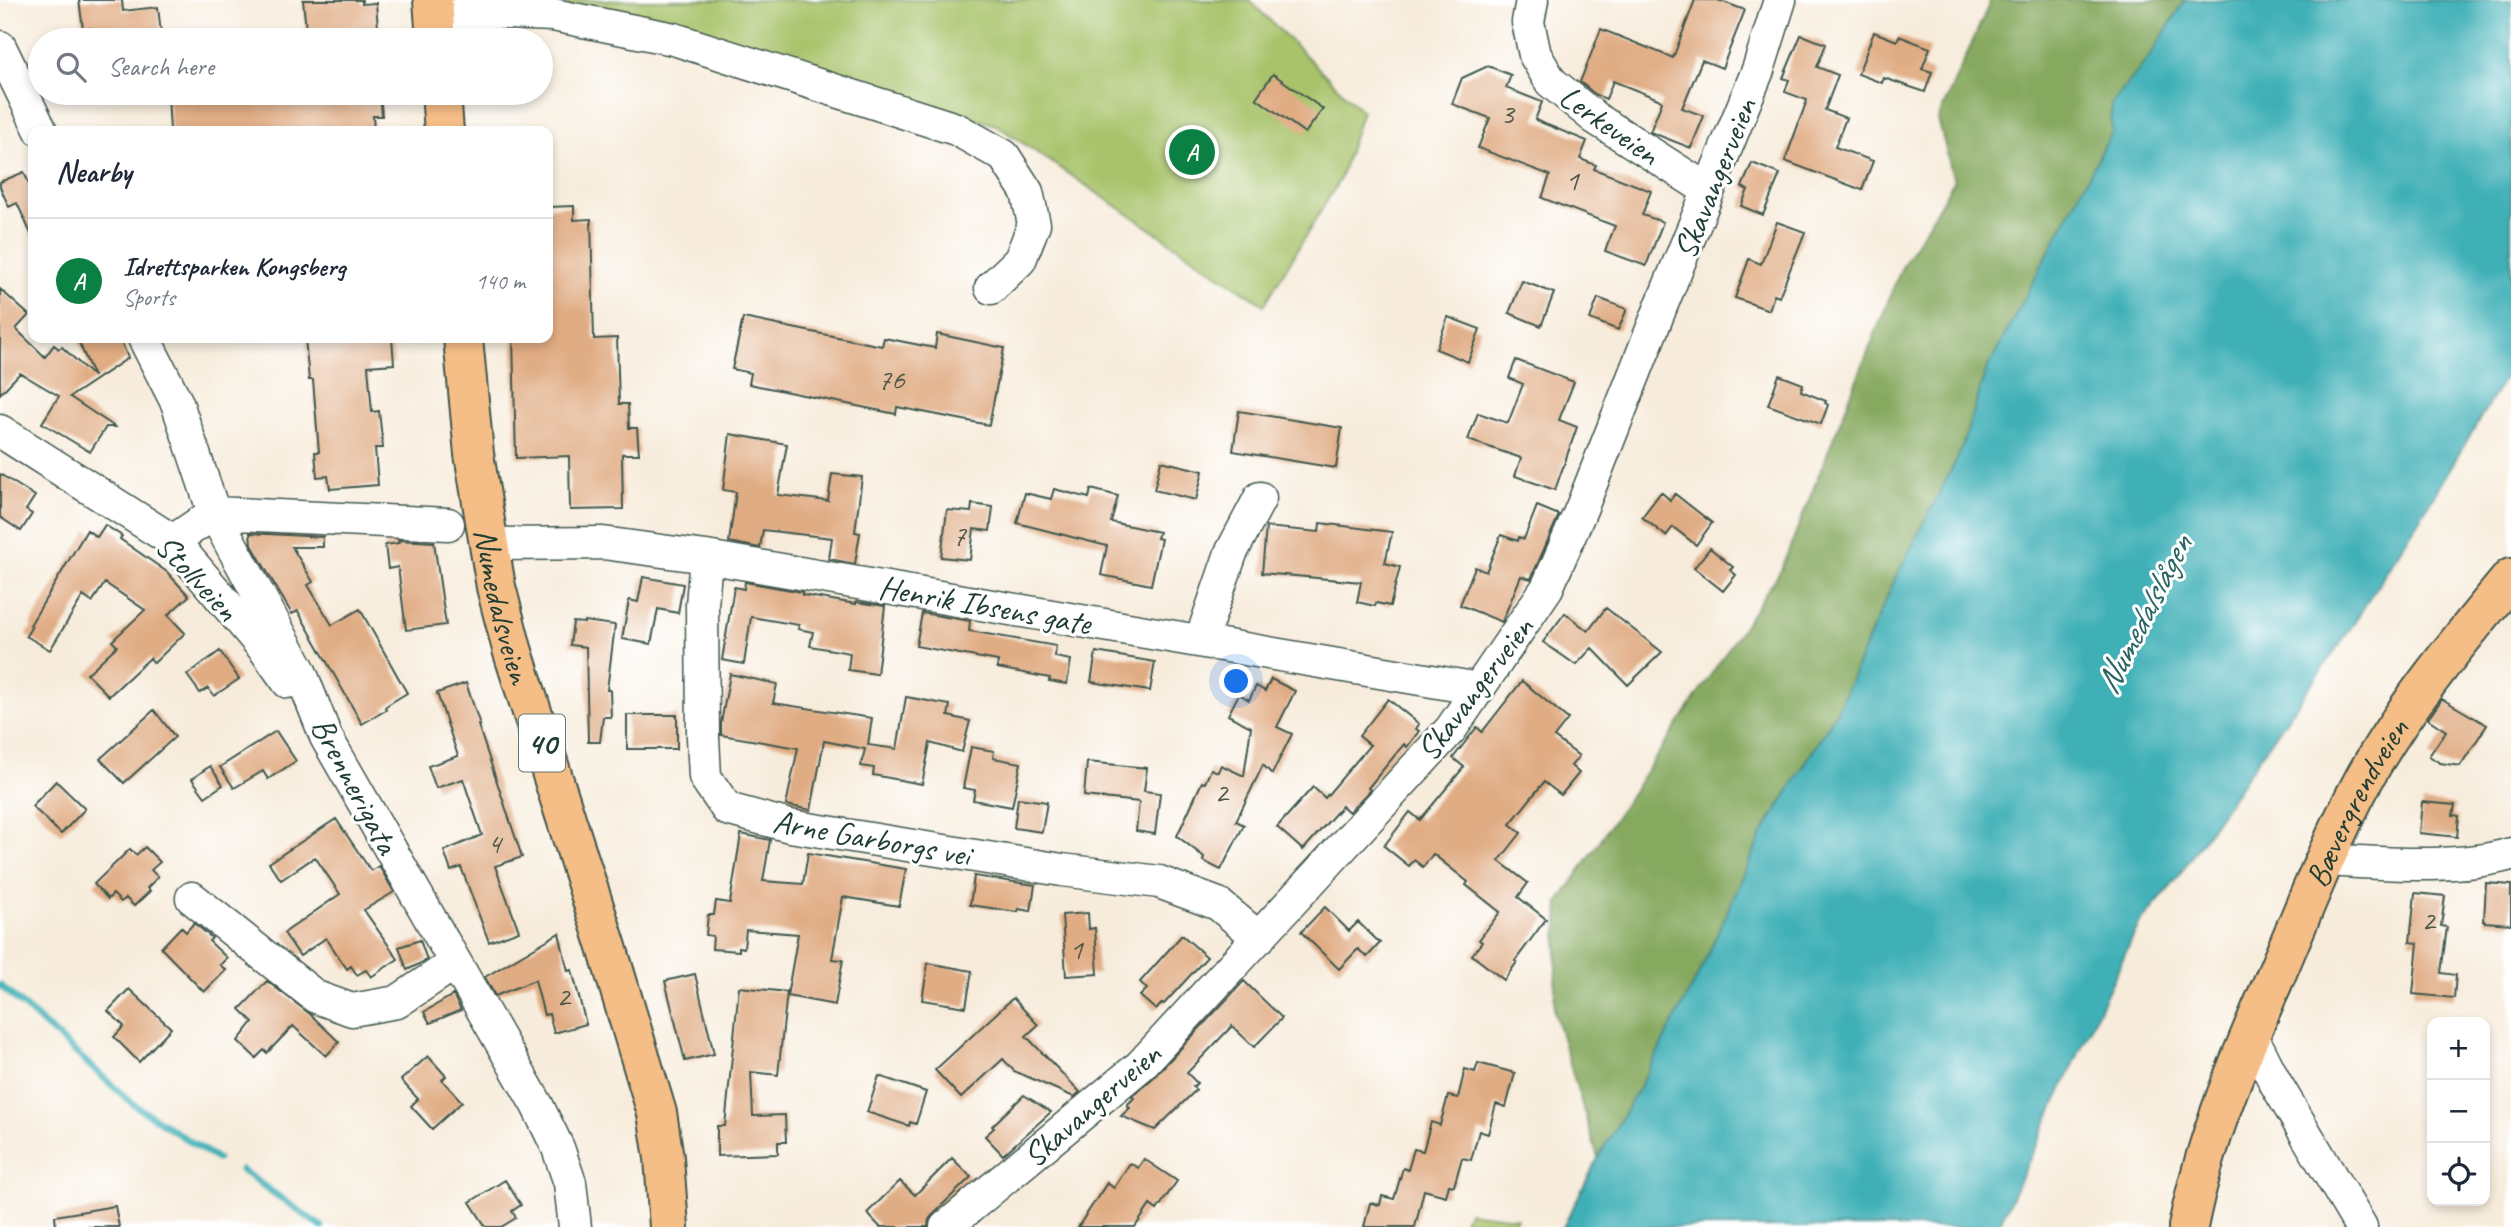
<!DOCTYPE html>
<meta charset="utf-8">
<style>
:root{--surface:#fff;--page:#f6f6f7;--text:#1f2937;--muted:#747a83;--line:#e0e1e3;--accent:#0b8043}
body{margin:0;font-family:Caveat,sans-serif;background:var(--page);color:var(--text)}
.controls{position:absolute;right:21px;bottom:21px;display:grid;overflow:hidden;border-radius:14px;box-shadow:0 4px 10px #0003}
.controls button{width:63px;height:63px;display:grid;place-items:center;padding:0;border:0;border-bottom:2px solid var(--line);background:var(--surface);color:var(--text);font:35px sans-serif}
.you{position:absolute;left:1237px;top:682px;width:24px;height:24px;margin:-18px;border:5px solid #fff;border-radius:50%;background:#1a73e8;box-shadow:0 0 0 10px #1a73e833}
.badge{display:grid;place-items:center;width:46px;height:46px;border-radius:50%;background:var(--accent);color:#fff;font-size:23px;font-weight:700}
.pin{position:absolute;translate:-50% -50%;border:4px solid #fff;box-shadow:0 2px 7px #0006}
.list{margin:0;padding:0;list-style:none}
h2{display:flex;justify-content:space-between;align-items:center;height:91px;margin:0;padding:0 28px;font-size:30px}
h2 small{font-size:23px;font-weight:400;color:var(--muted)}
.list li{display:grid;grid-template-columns:46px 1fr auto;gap:21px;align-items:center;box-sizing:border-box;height:126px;padding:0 28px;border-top:2px solid var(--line)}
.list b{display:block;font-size:26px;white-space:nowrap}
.list p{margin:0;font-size:23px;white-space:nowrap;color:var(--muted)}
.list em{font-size:23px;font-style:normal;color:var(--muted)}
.icon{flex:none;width:38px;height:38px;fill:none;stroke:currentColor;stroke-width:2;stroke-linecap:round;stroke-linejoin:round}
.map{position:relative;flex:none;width:2511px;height:1227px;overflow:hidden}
.search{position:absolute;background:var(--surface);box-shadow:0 4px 10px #0003;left:28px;top:28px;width:525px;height:77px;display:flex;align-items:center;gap:18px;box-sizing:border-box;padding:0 24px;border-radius:38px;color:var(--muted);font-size:26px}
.panel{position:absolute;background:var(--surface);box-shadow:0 4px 10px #0003;left:28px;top:126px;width:525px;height:217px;border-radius:14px}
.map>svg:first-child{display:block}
</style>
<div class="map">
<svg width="2511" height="1227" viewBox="0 0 2511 1227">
<rect width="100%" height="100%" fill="#fff"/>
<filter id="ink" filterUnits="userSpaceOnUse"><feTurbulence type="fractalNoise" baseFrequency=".0143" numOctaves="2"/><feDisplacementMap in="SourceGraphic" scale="14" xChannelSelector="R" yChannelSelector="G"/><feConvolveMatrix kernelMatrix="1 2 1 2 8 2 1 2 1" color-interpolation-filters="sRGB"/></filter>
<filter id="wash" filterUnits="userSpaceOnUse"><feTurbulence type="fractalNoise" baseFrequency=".00686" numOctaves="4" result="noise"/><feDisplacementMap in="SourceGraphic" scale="28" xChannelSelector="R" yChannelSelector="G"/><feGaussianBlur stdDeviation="1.57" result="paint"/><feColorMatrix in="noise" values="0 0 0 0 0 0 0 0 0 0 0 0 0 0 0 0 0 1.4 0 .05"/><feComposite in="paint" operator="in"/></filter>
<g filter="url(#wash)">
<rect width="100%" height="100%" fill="#f7ecdb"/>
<path fill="#a8c36a" stroke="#64804f" stroke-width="2" d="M548,0H1249L1362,111L1340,179L1264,305L996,125Z
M1468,1212L1517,1218L1512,1227H1462Z"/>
<path fill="#86a95e" stroke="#527349" stroke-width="2" d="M1991,0H2185L2150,56L2111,105L2112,132L1987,369L1960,453L1895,579L1837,711L1761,836L1702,968L1638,1090L1598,1158L1554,1011L1559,902L1781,570L1901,269L1954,181L1938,119Z"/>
<path fill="#3fb0b7" stroke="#2f7676" stroke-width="2" d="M2185,0H2511V367L2418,522L2343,640L2257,761L2174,883L2139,924L1998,1227H1563L1598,1158L1638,1090L1702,968L1761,836L1837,711L1895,579L1960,453L1987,369L2112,132L2111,105L2150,56Z"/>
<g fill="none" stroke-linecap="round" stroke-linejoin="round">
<path stroke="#3fb0b7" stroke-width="7" d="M0,985L133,1104L217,1159
M241,1170L322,1227"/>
</g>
<g id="blocks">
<path fill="#e0ac83" d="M79,0H122L123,11L158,7L161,33L93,40L91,28L83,29Z
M303,0H362V4L376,3L379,40H307Z
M1695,0H1718L1745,10L1722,68L1702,60L1682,108L1704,116L1691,148L1650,132L1662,102L1658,99L1613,81L1606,99L1596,95L1580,82L1601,29L1673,58Z
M1874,32L1897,41L1899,36L1930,48L1922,69L1932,72L1925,92L1884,78L1882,83L1858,74Z
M1801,35L1826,44L1817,67L1838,75L1825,110L1846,118L1835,147L1873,161L1862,190L1785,161L1807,100L1785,92L1789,80L1783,78Z
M1488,66L1511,75L1506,88L1542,102L1535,120L1587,141L1580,159L1596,165L1594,169L1651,191L1642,215L1663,222L1646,266L1605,251L1615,226L1542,198L1550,175L1478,148L1490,118L1452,104L1462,78Z
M1273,74L1323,109L1305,133L1256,98Z
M195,93H380L382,116H373L374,131H325L324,128L287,131H170L168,95Z
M1752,163L1780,174L1763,215L1741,206L1748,190L1742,187Z
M24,172L33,193V238L17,203L9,207L0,187V182Z
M574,206V220L591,219L594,339L617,338L619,404H628L629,428H637L639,454H622L623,509L570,510L569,456L516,458L513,338H548V207Z
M1777,222L1805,232L1779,297L1774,295L1769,310L1735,298L1749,259L1761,264Z
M1522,281L1554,293L1541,326L1509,313Z
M0,289L29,315L16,329L45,357L54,345L59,349L62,347L94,377L77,338H120L128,358L70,397L115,427H106L90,452L42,423L59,396L20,373L0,394Z
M1598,298L1627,309L1618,330L1590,319Z
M1448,317L1480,329L1468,362L1436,349Z
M743,318L882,346L884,338L935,348L937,334L1004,348L989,425L897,407L896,414L749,384L751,373L732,369Z
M305,338H392L394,364L368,366L372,412L379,411L383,448H375L378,485L330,489L328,476L317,477L315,452H319L313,380H309Z
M1516,360L1574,382L1559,420L1577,427L1555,490L1515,476L1521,458L1468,440L1478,413L1508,423L1523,384L1509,378Z
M1779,375L1803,384L1801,391L1826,401L1825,403L1828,405L1821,424L1768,405Z
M1239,411L1342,428L1336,468L1233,451Z
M730,434L787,444L778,495L828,501L832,474L862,477L855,532L860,533L855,564L829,559L832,538L763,530L760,548L729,542L736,492L723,490Z
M1161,461L1203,471L1196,500L1154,490Z
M0,474L35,496L26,510L32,514L21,531L0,517Z
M1054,489L1089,498L1091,489L1118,496L1111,522L1159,532L1157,538L1161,539L1151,585L1101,575L1107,546L1017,523L1025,493L1051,499Z
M1661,492L1670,500L1675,494L1712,523L1696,545L1673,527L1666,536L1642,517Z
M972,504L993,507L990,531L974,529L970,560L941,557L947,510L971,512Z
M1537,506L1559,515L1531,579L1521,576L1502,622L1460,605L1475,567L1486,572L1501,535L1518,541L1519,537L1524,539Z
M1320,523L1392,532L1385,563L1400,567L1390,606L1376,603L1375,606L1357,602L1361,582L1262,573L1266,527L1319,532Z
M105,525L122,536L120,539L167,572L189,596L168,615L185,633L154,663L150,658L109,696L87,674L117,646L112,641L145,610L105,583L92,602L83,596L50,650L26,636L32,626L30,625L87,530L97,537Z
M250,533L323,537V547H292L313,582L308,585L332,625L360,609L407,693L389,704L385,707L386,710L362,724L298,611L292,614L270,577L251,543Z
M398,540L434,542L446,625L406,630L398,567L388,569L385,545L399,543Z
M1710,548L1733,567L1730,570L1736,575L1723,591L1694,568Z
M643,577L683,584L678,613L658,609L651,644L622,639L629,600L638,602Z
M745,582L802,592V595L856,604V602L885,606L877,674L848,670L850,653L810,646L813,632L798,629L799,625L751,617L744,664L722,660L734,587L744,589Z
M1606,608L1662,652L1628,685L1592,648L1576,665L1543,642L1565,613L1588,631Z
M922,613L970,621L969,631L1056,646L1055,657L1071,660L1067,684L1049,681L1050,678L997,668L998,661L916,646Z
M584,621L615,625L607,690H610L611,717H603L600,742H588L586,647L570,645L573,622L584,623Z
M220,651L239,679L214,696L208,688L200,693L187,675Z
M1096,652L1155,662L1150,691L1091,682Z
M730,674L777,684L773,703L872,718L868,745L897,749L906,697L950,705L948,716L970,721L962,752L930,743L922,784L873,775L874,768L861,766L865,749L824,741L811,810L786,805L798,748L721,735V723Z
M1271,679L1295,691L1277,727L1292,734L1272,774L1263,765L1236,821L1244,825L1221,870L1203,861L1204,857L1177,836L1202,782L1205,783L1211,769L1218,772L1221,765L1244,776L1251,727L1228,715L1239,694L1249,700L1256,686L1265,691Z
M1522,681L1568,719L1554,737L1579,756L1571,766L1579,773L1561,795L1544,782L1510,824L1521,833L1499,861L1528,883L1518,897L1546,919L1515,961L1517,962L1504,980L1472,955L1482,942L1479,940L1500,912L1466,885L1468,882L1433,854L1423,867L1414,860L1409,866L1384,846L1410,812L1420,820L1464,767L1453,758L1477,727L1482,732Z
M466,683L480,725H478L522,857L495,866L519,931L489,942L461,867L451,871L444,851L482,835L463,779L436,788L428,766L458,756L437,693Z
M1388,699L1419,724L1416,729L1419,731L1407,747L1404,744L1368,788L1370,790L1349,812L1342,806L1303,850L1277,827L1313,787L1325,798L1370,745L1359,736Z
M2442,699L2487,725L2460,766L2440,763L2429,756L2446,731L2428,719Z
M154,710L175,737L124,783L100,759Z
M627,715H677V749H627Z
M276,731L296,761L268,779L263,771L234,788L220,767Z
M971,747L994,751L993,758L1021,763L1012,807L973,800L975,790L963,788Z
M1087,762L1147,768L1144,791L1160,793L1155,834L1136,831L1139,802L1084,796Z
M210,766L223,785L205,797L192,779Z
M56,781L85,809L61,834L32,806Z
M1018,798L1047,802L1042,832L1014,828Z
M2422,802L2455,805L2453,815L2459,816L2457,837L2419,833Z
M336,819L371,871L379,866L394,892L364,910L398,959L371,977L366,970L357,975L351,966L347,969L326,938L300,956L284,933L340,894L315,857L281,880L269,863Z
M741,834L770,840L763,881L803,884L808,853L906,869L899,906L843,897L832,959L843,960L835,1005L787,996L798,934L746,930L744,948L739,947V951L712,949L713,936L706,935L708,915H714L716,901L730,903Z
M145,847L160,862L151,870L158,877L147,888L150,891L134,906L126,898L121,902L113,894L108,899L94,884L130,849L136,855Z
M974,876L1035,885L1031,911L1018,909V912L970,905Z
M2486,883L2511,885V924L2484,922Z
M2415,893L2445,896L2441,926L2447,927L2441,973L2456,975L2454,998L2413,994L2418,943L2410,942Z
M1325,907L1349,931L1358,922L1380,943L1367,957L1358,949L1339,969L1301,932Z
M1088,913L1089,929L1095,928L1098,974L1066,976L1062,915Z
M194,923L212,938L209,941L227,958L220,965L226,970L204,992L161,948L181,927L186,932Z
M559,933L568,971L572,970L586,1024L554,1033L549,1014L544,1015L535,980L495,996L485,977Z
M1182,935L1207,957L1164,1004L1162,1003L1156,1010L1140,996L1147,989L1140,982Z
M420,940L427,960L407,970L399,947Z
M928,963L972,971L966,1007L922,1000Z
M695,974L714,1054L685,1061L665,981Z
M267,981L310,1014L339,1042L326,1056L293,1026L267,1053L264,1050L256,1058L238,1041L253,1022L240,1009Z
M1244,981L1282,1018L1254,1047L1232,1026L1187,1073L1197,1083L1193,1087L1196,1090L1155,1130L1121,1116L1130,1108L1127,1105L1134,1098L1132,1096L1153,1078Z
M739,987L787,992L778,1075L751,1072L753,1116L785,1115L786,1142H778V1154L717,1156V1126H725Z
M129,989L171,1028L139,1062L114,1037L124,1026L108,1011Z
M453,995L461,1010L430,1023L424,1012Z
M1013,998L1038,1025L1026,1036L1080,1092L1074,1097L1014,1071L1003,1059L961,1098L935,1070Z
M428,1056L446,1076L442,1080L462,1102L432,1129L411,1106L418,1099L401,1080Z
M1478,1063L1515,1073L1506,1107L1496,1104L1488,1134L1479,1131L1471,1160L1462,1158L1454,1186L1449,1185L1446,1196L1424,1190L1415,1227H1364L1370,1203L1380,1205L1382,1196L1394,1199L1403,1168L1408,1170L1414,1149L1423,1151L1431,1122L1440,1125L1448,1096L1458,1098L1465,1069L1475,1072Z
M879,1076L926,1092L916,1124L910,1122L909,1126L867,1112Z
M1024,1095L1051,1112L1003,1155L985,1136L994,1128L992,1126Z
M952,1158L971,1177L934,1213L929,1220L928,1227H880L867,1213L900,1181L915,1195Z
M1144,1159L1177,1181L1157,1210L1150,1205L1135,1227H1078L1107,1183L1114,1188L1130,1163L1138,1168Z
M505,1180L521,1205L512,1211L516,1218L501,1227H486L470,1202Z
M115,1206L119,1227H56L55,1216Z"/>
</g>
</g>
<g filter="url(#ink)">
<use href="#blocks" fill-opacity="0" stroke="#3f574d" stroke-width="2"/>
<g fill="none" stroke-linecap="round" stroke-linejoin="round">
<defs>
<path id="minor" d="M1532,0L1528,22L1535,55L1551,82L1595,118L1708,190
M434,18L481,12L553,15L674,39L956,129L1004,156L1027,192L1034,224L1020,260L991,288
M0,47L41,131
M144,338L177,403L214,513L300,671L326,737L537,1105L558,1148L570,1183L575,1227
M0,431L173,541L266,651L288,682
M173,541L214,513L448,524
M488,544L603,543L706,557L1479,689
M706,557L702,605L703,737L705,777L727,809L790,826L1062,870L1159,882L1218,904L1259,938
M1201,640L1231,553L1260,498
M2325,860C2382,863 2456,870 2511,854
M192,898L316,997L352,1010L397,1002L455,963
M2258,1048L2275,1082L2361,1227
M946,1227L1140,1066L1451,729L1547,588L1582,507L1662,304L1758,70L1780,0"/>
<g id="major">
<path d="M433,0L436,40"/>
<path d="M441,93L444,131"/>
<path id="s1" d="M463,338L474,454L496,587L512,649L606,944L657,1113L664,1158L669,1227"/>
<path id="s2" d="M2188,1227C2205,1141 2238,1062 2273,982C2302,914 2329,844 2364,779C2404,706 2459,641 2511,578"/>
</g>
</defs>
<use href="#minor" stroke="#3f574d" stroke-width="35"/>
<use href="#major" stroke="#3f574d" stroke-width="42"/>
<use href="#minor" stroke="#fff" stroke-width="32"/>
<use href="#major" stroke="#f6be87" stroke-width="38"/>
</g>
</g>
<g text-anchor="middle" stroke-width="6" stroke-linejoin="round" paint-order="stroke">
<g font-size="30" fill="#4f5948">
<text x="1507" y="123">3</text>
<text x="1572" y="190">1</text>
<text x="891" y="389">76</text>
<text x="959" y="545">7</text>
<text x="1221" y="802">2</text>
<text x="494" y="853">4</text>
<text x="2428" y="930">2</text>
<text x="1076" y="959">1</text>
<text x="563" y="1006">2</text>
</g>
<rect fill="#fff" stroke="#627771" stroke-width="2" x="519" y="714.5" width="46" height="57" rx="5"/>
<g font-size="32" font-weight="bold" fill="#1f3d34">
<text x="542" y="754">40</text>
</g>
<g font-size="33" fill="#1f3d34" stroke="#fff">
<text transform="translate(1610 124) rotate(35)" y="12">Lerkeveien</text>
<text transform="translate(1714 178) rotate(-68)" y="12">Skavangerveien</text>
<text transform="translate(198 577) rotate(47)" y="12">Stollveien</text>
<text transform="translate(985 604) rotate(10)" y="12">Henrik Ibsens gate</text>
<text dy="12" stroke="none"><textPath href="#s1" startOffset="271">Numedalsveien</textPath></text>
<text transform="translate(1474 688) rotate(-53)" y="12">Skavangerveien</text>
<text transform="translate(356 785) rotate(62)" y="12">Brennerigata</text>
<text dy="12" stroke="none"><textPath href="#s2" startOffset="458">Bævergrendveien</textPath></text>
<text transform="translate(872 837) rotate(10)" y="12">Arne Garborgs vei</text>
<text transform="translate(1091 1104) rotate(-41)" y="12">Skavangerveien</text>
</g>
<g font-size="35" font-style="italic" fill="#2a6562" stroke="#fff">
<text transform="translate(2143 614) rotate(-63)" y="12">Numedalslågen</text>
</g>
</g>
</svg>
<div class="controls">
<button>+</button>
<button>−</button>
<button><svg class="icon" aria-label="locate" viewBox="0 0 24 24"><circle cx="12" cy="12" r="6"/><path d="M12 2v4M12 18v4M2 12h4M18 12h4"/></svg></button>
</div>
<div class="you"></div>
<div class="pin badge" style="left:1192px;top:152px">A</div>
<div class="search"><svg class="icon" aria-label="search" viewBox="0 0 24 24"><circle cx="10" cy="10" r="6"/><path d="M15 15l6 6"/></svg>Search here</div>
<section class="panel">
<h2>Nearby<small></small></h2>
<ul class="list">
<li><span class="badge">A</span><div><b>Idrettsparken Kongsberg</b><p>Sports</p></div><em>140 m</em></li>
</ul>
</section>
</div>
